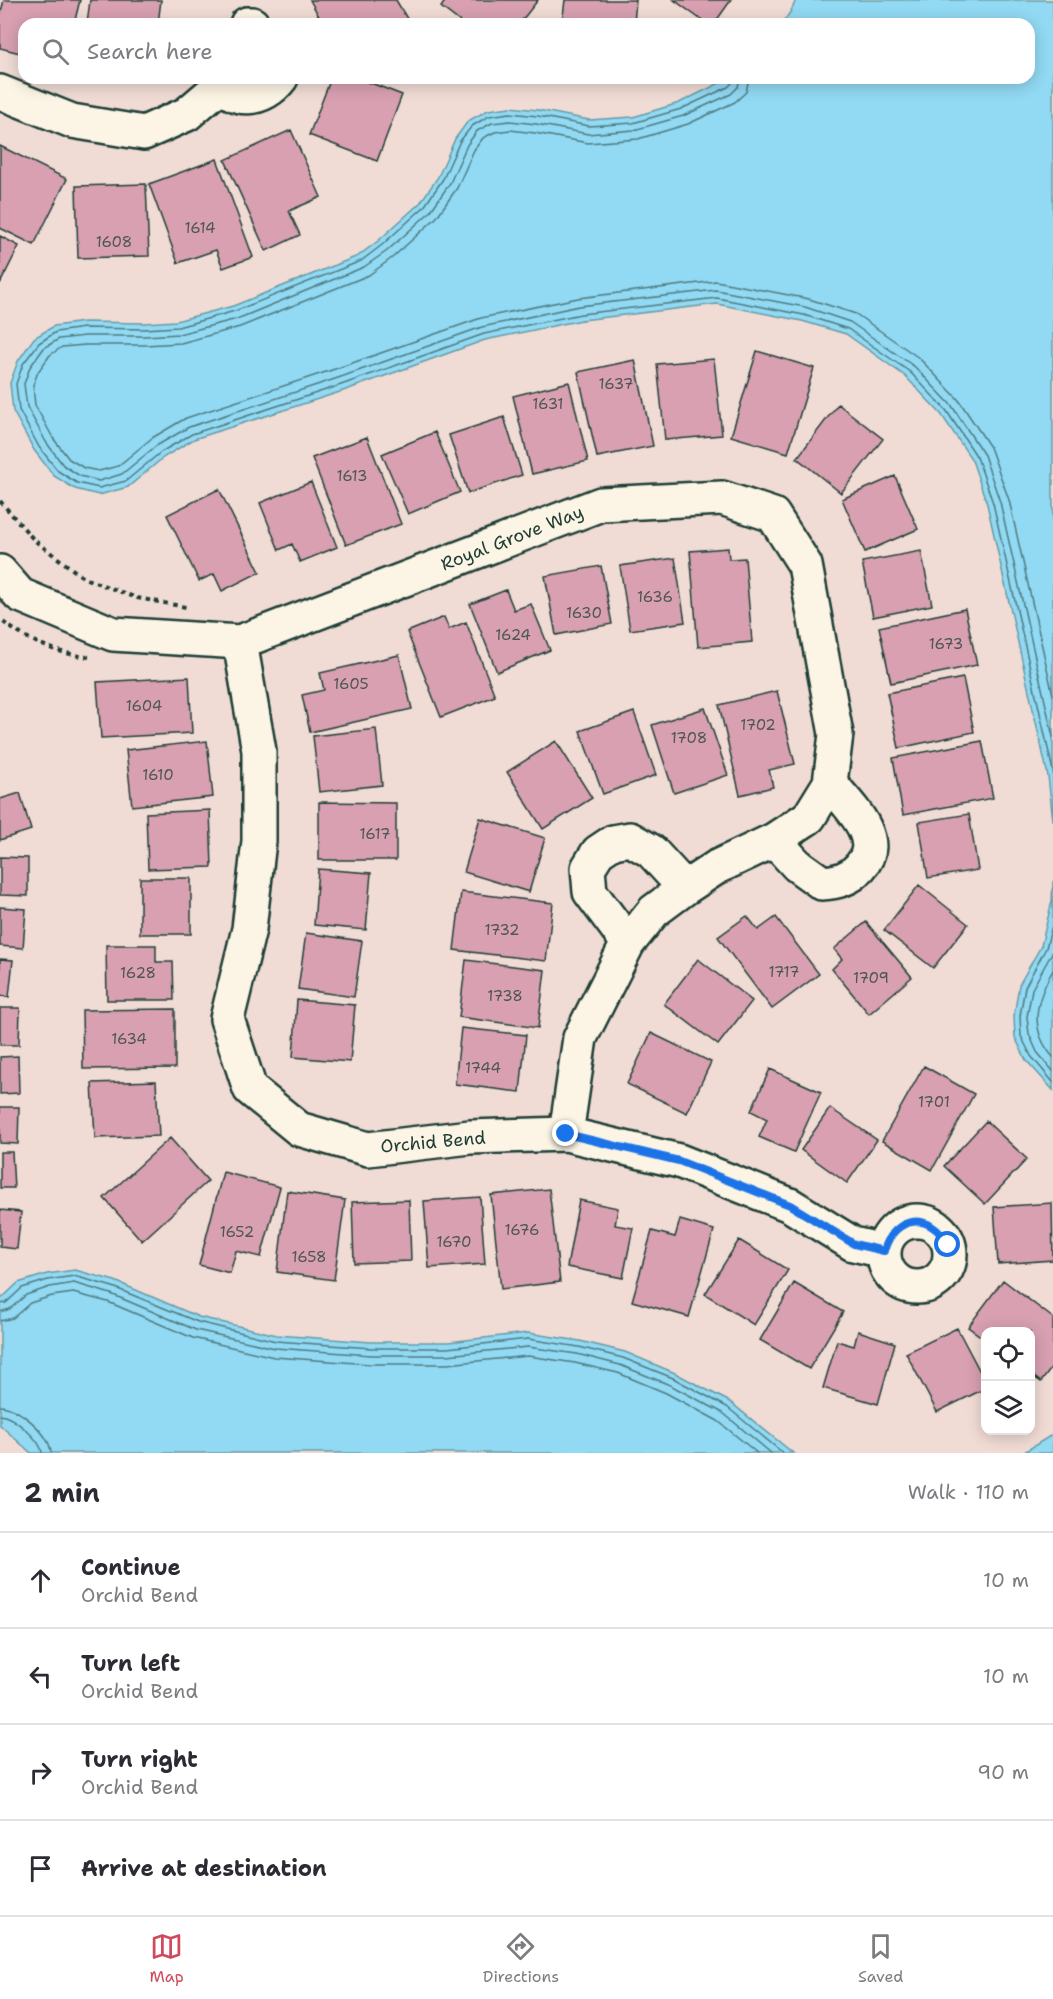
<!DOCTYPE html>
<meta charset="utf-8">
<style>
:root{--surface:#fff;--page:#f2f2f3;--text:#2b2b33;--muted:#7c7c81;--line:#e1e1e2;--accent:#d1495b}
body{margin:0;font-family:"Shantell Sans",sans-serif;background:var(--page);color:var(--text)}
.controls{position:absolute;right:18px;bottom:18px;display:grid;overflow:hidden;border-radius:12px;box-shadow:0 3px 15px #0003}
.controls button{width:54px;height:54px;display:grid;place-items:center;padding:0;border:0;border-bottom:2px solid var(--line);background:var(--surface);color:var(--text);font:30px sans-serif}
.stop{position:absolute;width:18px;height:18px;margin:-14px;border:4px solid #1a73e8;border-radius:50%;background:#fff}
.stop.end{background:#1a73e8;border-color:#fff;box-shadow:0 2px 6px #0008}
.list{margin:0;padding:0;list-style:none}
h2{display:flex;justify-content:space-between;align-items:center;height:78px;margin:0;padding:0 24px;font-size:26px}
h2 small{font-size:20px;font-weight:400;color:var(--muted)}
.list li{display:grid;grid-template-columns:39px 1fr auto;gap:18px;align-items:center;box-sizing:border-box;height:96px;padding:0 24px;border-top:2px solid var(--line)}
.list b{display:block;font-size:22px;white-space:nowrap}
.list p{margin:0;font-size:20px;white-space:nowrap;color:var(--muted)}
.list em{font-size:20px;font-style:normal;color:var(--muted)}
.icon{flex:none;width:33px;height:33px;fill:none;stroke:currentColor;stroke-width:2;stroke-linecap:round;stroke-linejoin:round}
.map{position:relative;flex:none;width:1053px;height:1453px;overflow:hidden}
.search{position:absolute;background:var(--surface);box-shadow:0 3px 15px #0003;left:18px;right:18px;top:18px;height:66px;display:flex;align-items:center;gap:15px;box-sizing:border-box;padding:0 21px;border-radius:18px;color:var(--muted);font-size:22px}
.sheet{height:462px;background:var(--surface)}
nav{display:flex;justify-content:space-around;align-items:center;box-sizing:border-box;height:84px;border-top:2px solid var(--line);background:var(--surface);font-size:16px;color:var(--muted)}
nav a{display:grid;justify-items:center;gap:3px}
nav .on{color:var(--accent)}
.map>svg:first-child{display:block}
</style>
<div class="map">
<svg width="1053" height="1453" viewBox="0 0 1053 1453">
<rect width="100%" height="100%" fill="#f1dcd5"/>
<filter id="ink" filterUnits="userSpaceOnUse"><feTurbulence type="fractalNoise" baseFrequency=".0167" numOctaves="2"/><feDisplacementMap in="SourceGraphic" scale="12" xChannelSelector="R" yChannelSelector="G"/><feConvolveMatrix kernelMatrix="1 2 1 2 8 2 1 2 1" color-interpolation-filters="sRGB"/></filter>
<g filter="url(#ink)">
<path fill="#92d9f3" stroke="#649ba7" stroke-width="1.5" d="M796,0H1053V821L1048,776L987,504L972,460L941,414L905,376L846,334L802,321L717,304L582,320L485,340L343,391L194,439L164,457L128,487L99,495L75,489L54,476L34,450L13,411L10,383L18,361L34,338L54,326L84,322L144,323L176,321L233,306L358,256L378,241L420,203L438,177L455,139L468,121L488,110L510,107L538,110L589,120L633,117L679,103L730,78H1029V24H782L791,11Z
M1053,881V1090L1026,1060L1015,1037L1014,1016L1019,985L1041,946L1052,901Z
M75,1270L115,1281L199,1317L277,1335L371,1342H448L528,1333L580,1341L625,1352L675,1373L730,1402L793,1453H31L0,1425V1300L18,1283L47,1274Z
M1053,1434V1453H1022L1026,1451Z"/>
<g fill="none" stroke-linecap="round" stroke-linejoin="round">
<path stroke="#4d7b80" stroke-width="1.5" d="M733,78L732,83L728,87L681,109L633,123L589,126L538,116L510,113L489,116L472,126L460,141L443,179L424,207L382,245L361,261L235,311L178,327L144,329L84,328L56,332L39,343L23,364L16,384L19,410L39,447L58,471L77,483L99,488L126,481L161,452L192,434L341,385L484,334L581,314L717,298L804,315L848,329L910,372L946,410L977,457L993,503L1053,771
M740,78L738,87L731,94L683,116L634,130L588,134L536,124L510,121L492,123L477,131L467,145L450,183L430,212L387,251L364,267L237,319L179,334L145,336H85L59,339L44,348L30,367L24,384L27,407L46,442L63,465L80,476L99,481L122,474L156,446L189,427L338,378L482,327L579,306L716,290L805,307L850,322L915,367L952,406L984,455L1000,502L1053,737
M749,78L746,92L735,102L688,124L638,139L588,143L535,133L510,130L495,132L483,138L474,150L457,188L436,218L392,258L369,275L240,327L181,343L145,345H85L62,347L50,355L38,372L33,385L35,405L53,438L69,459L84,468L99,471L118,466L152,438L186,418L335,369L481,318L578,298L716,281L809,299L856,314L919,358L958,399L990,447L1009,500L1053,695
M1053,922L1046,948L1025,987L1020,1016L1021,1036L1031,1056L1053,1082
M1053,951L1032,989L1027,1017L1029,1034L1037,1052L1053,1071
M1053,970C1036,1000 1028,1028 1053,1057
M0,1304L6,1303L22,1288L48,1280L74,1276L113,1287L198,1322L276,1341L371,1348H447L528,1339L579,1347L623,1358L673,1378L727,1407L783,1453
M0,1312L10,1309L26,1295L50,1287L74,1283L111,1294L196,1330L275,1348L371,1355H447L528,1347L577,1354L620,1365L670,1385L723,1413L771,1453
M0,1321L13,1318L30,1303L52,1296L73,1293L108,1302L193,1338L274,1357L370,1364H447L528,1356L575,1363L618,1373L666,1393L718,1421L757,1453
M0,1406C18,1406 50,1434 51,1453
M0,1415C13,1416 41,1440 42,1453"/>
</g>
<path fill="#d8a0b1" stroke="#1f3d34" stroke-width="1.5" d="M4,0H80L74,24H24V54L0,48V15Z
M90,0H161L158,24H87Z
M310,0H396L409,22L406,24H323Z
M446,0H538L519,24H463L441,7Z
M565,0H636L634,24H562Z
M674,0H731L714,24H707Z
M331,78H358L402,95L377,161L309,135Z
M291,130L321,197L289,211L300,235L266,251L225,160Z
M0,146L67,179L34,245L0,228Z
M217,159L253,257L223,268L216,250L178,263L149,184Z
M146,184L149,256L78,258L76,186Z
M0,236L19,246L0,284Z
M757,351L814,368L788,453L731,436Z
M714,359L722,435L665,440L657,364Z
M635,360L653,446L597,457L578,372Z
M569,382L588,461L532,474L513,396Z
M838,404L883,439L841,493L797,458Z
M504,417L522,475L468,493L449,435Z
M435,432L460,492L408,514L382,454Z
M367,437L401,524L346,545L312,458Z
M895,476L918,529L865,552L842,499Z
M311,482L337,547L300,562L292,544L279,550L260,503Z
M219,489L260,572L222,591L214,574L199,581L167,515Z
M728,548L729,559L745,558L752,642L698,647L690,551Z
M921,551L932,605L873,617L862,562Z
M675,558L685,622L630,630L620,566Z
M601,566L612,624L556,635L545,576Z
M506,590L514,610L531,604L550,650L497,672L470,604Z
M965,609L977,665L891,683L879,627Z
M444,617L449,629L466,622L495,696L441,717L407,632Z
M399,655L412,709L310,732L302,695L324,690L320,673Z
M189,677L192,733L101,738L97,682Z
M963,678L974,732L899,748L887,693Z
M777,691L795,764L769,770L773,787L740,795L719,705Z
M705,708L728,775L674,793L652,725Z
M634,712L656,775L603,794L580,731Z
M376,729L382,785L319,792L313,736Z
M207,741L213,797L132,806L126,750Z
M556,741L592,798L543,829L507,772Z
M982,741L993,798L903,815L893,758Z
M20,793L31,830L0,840V799Z
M319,802L396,803V860H319Z
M210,810L212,867L148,869L146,813Z
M969,814L978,870L928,878L919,822Z
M480,818L545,838L529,892L464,872Z
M0,857L28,858V896L0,895Z
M318,869L371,873L366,930L314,925Z
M140,878H191V934H140Z
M919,885L968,924L933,968L884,930Z
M461,892L553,903L546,961L454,950Z
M0,907L26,909L23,948L0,946Z
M747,916L758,930L776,917L819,974L772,1009L718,937Z
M866,922L912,977L869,1014L832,969L842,959L834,949Z
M306,933L362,941L354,997L298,989Z
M106,945H156V962H173L174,1000H107Z
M0,959L13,960L9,997L0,996Z
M698,959L752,1001L718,1045L664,1004Z
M466,960L545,970L538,1028L459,1017Z
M297,1000L355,1005L350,1062L293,1057Z
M0,1008H20L19,1045H0Z
M175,1009V1068L83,1069L82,1010Z
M461,1028L526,1035L520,1092L455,1084Z
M651,1033L711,1062L687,1113L627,1084Z
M18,1056L19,1093L0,1094V1057Z
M924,1066L974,1094L932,1170L882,1141Z
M770,1069L821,1092L794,1152L759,1137L767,1119L751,1111Z
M156,1081L159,1136L95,1138L92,1083Z
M0,1107H19L18,1144L0,1143Z
M830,1108L877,1140L847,1183L801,1150Z
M986,1121L1027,1159L985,1204L944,1166Z
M170,1138L208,1181L142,1241L104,1198Z
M0,1152H12L14,1188H0Z
M223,1172L280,1187L261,1257L236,1251L230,1273L199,1265Z
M549,1189L560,1282L501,1289L491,1195Z
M287,1191L345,1200L334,1280L277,1272Z
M480,1197L485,1264L429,1268L424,1201Z
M409,1200L411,1261L354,1263L352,1202Z
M579,1200L618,1208L615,1225L633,1228L623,1278L567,1267Z
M1052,1203L1053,1260L998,1264L994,1207Z
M0,1210L21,1212L17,1249L0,1247Z
M680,1220L714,1230L689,1317L632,1301L652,1231L675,1237Z
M739,1240L788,1270L754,1325L705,1294Z
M1003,1280L1053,1318V1366L1041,1382L1030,1374V1332H986V1340L968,1327Z
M794,1283L843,1312L809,1369L760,1340Z
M957,1328L986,1383V1388L937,1412L906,1353Z
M858,1331L895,1343L878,1404L823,1388L837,1341L854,1346Z"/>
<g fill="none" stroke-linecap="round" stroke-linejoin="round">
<defs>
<path id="minor" d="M247,24H252
M217,78C233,105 264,101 281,78
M0,92L72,121L144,133L187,114L221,85
M0,572L20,595L113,634L240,642L601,504L722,498L773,515L805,565L836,734L830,783L809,817L774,840L717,867L685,888L654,911L628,943L580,1038L566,1134
M240,642L259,751V841L249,929L227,1019L250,1089L299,1129L368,1149L470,1137L566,1134L679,1161L790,1205L853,1244L884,1251
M774,840L797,865L822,883C837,882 850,879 860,867C886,839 848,805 830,783
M628,943L590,892L588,868L598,852L613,842L630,839L651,851L685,888
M884 1254a33 33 0 1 1 66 0a33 33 0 1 1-66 0Z"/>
</defs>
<use href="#minor" stroke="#1f3d34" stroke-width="38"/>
<path stroke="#1f3d34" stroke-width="4" stroke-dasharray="4.5 4.5" stroke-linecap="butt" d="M0,501L34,540L84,578L137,598L186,607
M3,622C28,641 58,654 89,657"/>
<use href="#minor" stroke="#fcf5e5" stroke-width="33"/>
</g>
</g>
<g fill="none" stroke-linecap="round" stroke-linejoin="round" filter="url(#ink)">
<path stroke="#1a73e8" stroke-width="8" d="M566,1134L679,1161L790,1205L854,1244L884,1251C894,1215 931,1211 948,1245"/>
</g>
<g text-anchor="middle" stroke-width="4.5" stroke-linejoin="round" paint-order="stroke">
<g font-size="15" fill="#4d5653">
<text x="200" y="233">1614</text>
<text x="114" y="247">1608</text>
<text x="616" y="389">1637</text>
<text x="548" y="409">1631</text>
<text x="352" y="481">1613</text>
<text x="655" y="602">1636</text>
<text x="584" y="618">1630</text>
<text x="513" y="640">1624</text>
<text x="946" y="649">1673</text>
<text x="351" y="689">1605</text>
<text x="144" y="711">1604</text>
<text x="758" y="730">1702</text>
<text x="689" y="743">1708</text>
<text x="158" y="780">1610</text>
<text x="375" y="839">1617</text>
<text x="502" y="935">1732</text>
<text x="784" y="977">1717</text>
<text x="138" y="978">1628</text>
<text x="871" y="983">1709</text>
<text x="505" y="1001">1738</text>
<text x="129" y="1044">1634</text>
<text x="483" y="1073">1744</text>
<text x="934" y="1107">1701</text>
<text x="522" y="1235">1676</text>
<text x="237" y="1237">1652</text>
<text x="454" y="1247">1670</text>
<text x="309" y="1262">1658</text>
</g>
<g font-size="18" fill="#1f3d34" stroke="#fcf5e5">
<text transform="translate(512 538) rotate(-21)" y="6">Royal Grove Way</text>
<text transform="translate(433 1142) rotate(-5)" y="6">Orchid Bend</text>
</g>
</g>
</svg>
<div class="controls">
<button><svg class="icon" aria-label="locate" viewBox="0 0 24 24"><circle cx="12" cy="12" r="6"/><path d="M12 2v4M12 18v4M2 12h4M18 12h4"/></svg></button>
<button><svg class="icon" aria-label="layers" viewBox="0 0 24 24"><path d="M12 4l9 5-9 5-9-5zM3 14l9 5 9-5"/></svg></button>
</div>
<div class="stop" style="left:948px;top:1245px"></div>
<div class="stop end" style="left:566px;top:1134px"></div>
<div class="search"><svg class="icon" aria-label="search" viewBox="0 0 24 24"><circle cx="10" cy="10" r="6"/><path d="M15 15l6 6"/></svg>Search here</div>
</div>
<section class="sheet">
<h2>2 min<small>Walk · 110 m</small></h2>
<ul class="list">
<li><svg class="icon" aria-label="ahead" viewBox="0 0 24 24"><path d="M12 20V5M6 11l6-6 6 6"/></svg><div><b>Continue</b><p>Orchid Bend</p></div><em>10 m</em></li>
<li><svg class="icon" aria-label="left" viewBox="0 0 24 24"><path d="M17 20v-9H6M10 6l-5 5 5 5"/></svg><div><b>Turn left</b><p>Orchid Bend</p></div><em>10 m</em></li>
<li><svg class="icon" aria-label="right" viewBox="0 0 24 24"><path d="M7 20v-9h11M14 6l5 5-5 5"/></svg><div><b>Turn right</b><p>Orchid Bend</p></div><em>90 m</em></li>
<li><svg class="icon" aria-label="arrive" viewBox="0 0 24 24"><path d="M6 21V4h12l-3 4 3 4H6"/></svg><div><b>Arrive at destination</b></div></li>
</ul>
</section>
<nav>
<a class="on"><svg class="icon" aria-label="map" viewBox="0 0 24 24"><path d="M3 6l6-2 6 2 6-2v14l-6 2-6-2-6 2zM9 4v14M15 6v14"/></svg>Map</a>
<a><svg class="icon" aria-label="directions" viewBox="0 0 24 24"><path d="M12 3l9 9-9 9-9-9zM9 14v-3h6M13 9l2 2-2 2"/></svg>Directions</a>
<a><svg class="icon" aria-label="saved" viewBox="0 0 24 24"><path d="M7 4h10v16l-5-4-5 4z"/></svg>Saved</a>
</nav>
